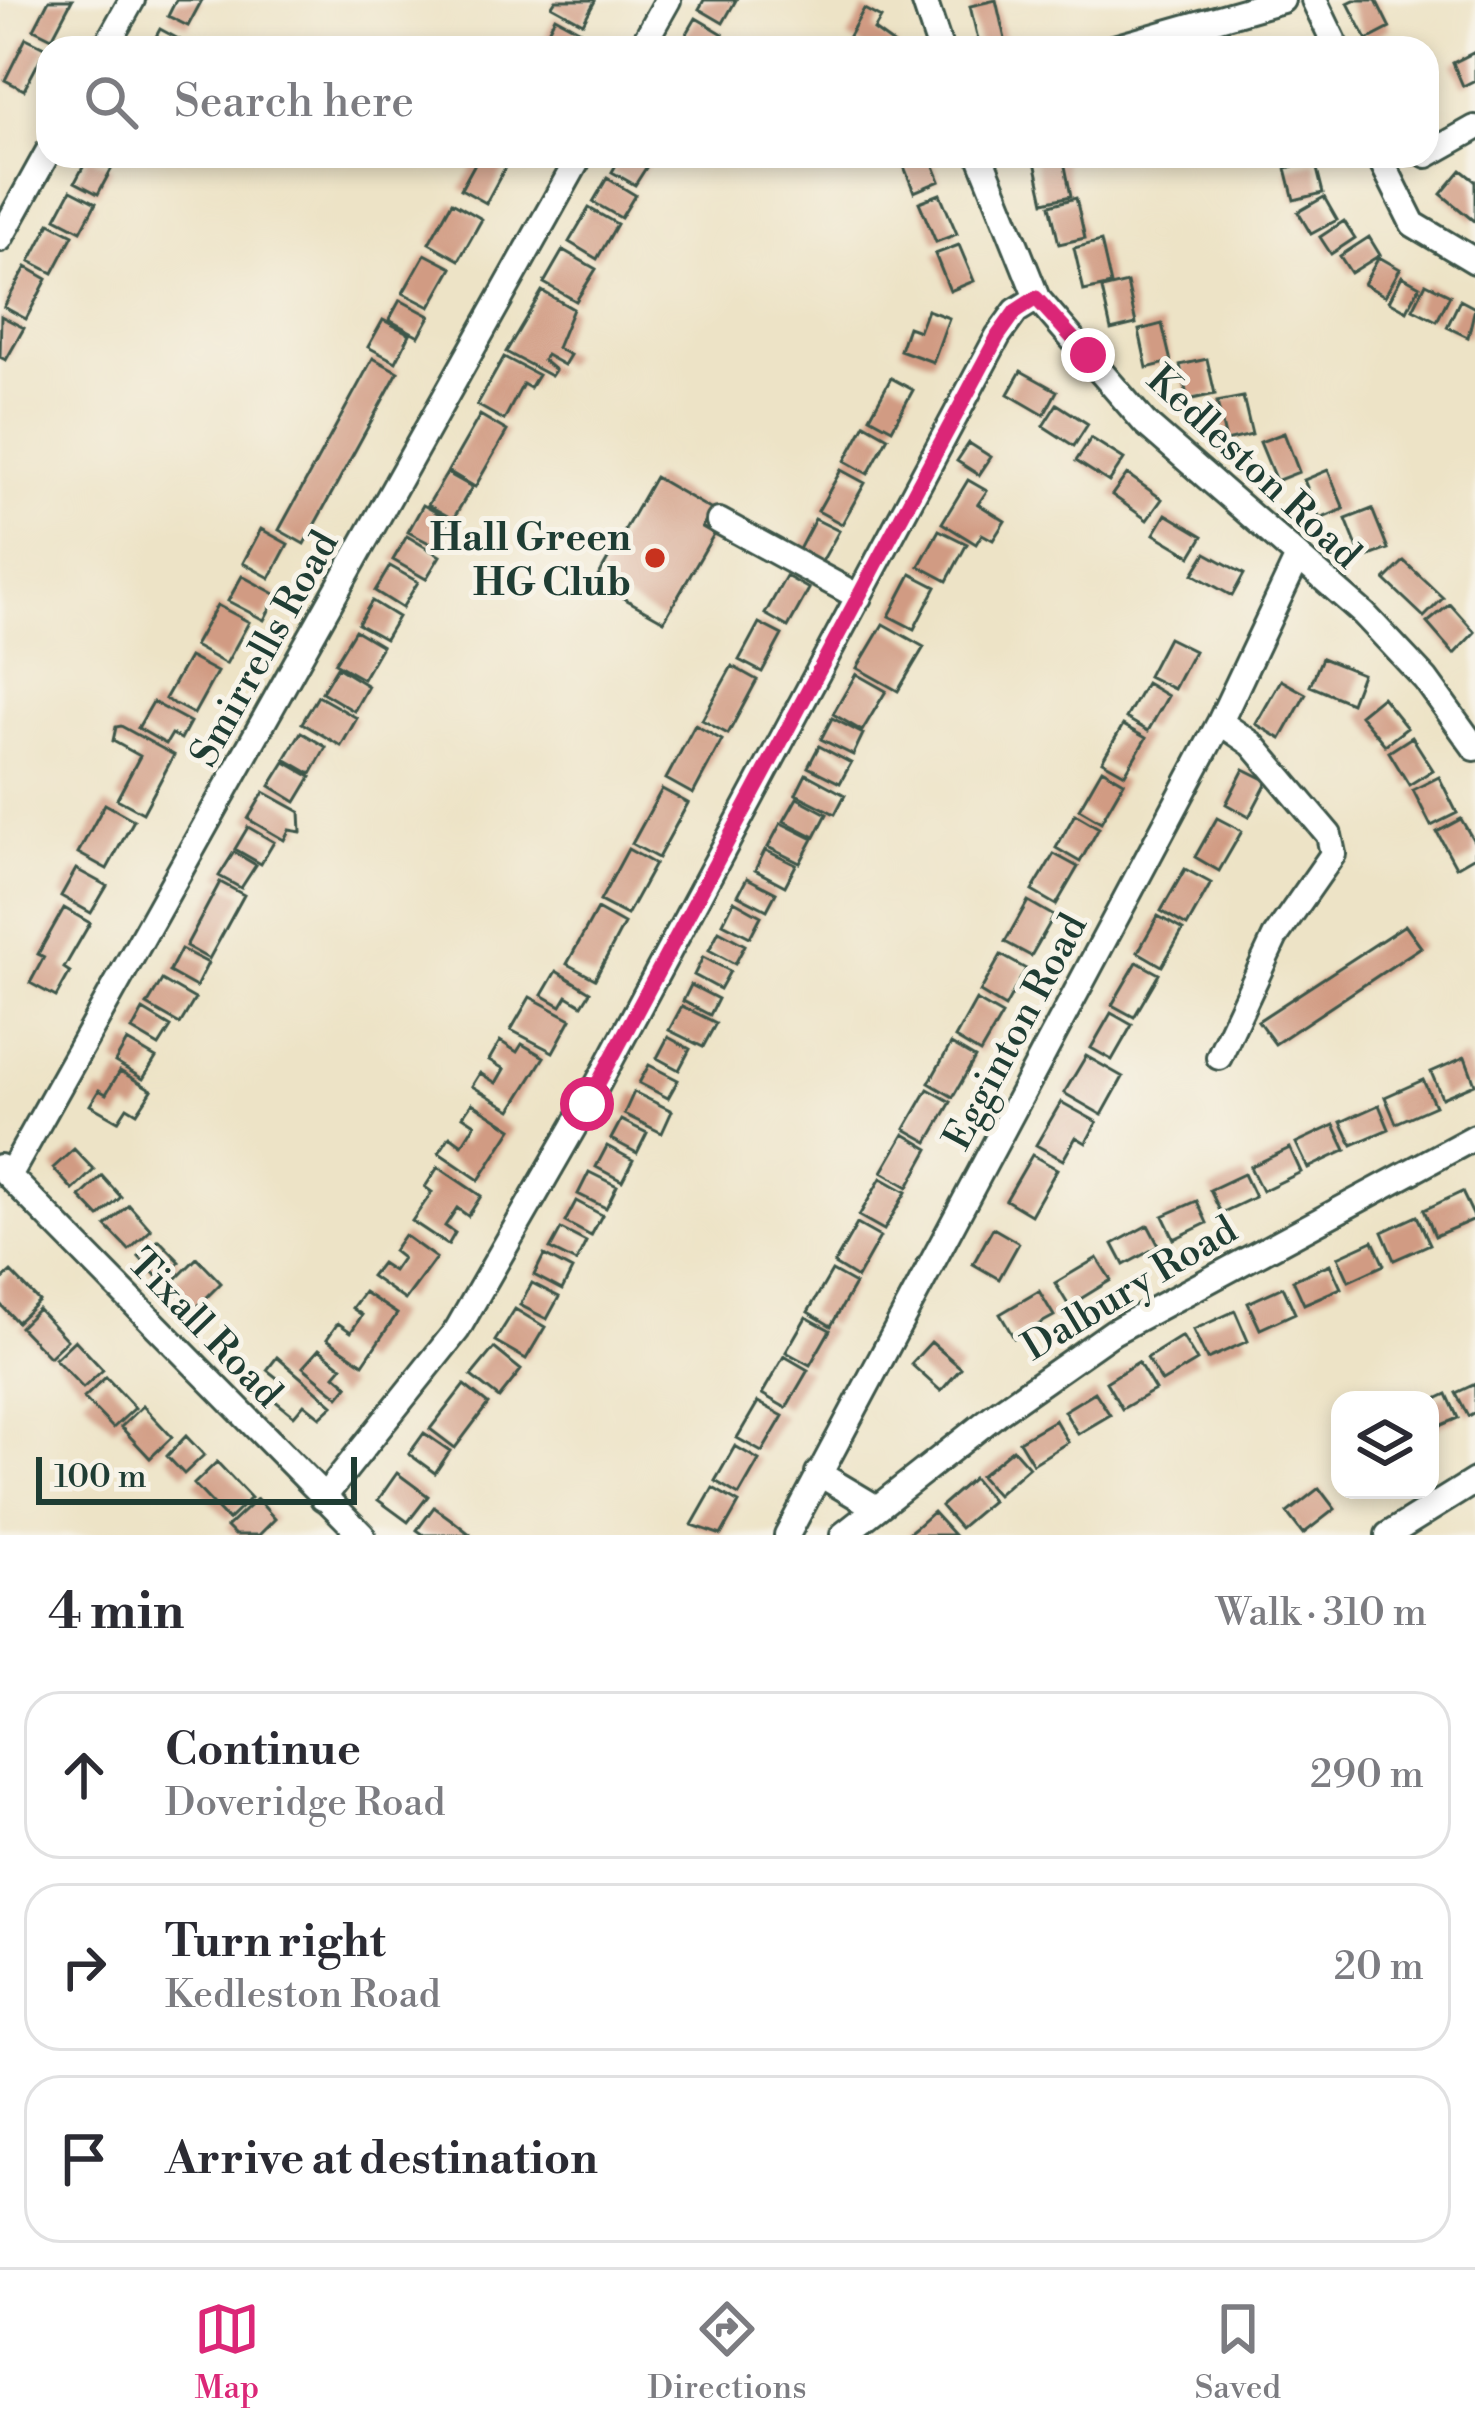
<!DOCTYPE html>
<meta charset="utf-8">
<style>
:root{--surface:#fff;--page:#f2f2f3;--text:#2b2b33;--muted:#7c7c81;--line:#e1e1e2;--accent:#db2777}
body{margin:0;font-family:"Libre Bodoni",serif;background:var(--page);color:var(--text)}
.controls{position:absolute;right:36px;bottom:36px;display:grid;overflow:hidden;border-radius:24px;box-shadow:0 6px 18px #0003}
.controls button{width:108px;height:108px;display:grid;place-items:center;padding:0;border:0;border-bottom:3px solid var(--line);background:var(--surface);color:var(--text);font:60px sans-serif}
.scale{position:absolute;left:36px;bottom:30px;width:321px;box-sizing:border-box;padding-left:12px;border:6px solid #1f3d34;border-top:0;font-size:33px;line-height:42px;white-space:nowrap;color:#1f3d34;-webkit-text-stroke:9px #f7f3e8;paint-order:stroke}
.stop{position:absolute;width:36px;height:36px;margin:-27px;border:9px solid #db2777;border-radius:50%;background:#fff}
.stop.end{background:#db2777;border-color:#fff;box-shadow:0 3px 12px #0008}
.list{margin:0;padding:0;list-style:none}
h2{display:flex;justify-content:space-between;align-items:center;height:156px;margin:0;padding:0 48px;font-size:51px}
h2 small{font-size:39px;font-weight:400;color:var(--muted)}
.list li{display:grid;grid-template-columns:78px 1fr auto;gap:36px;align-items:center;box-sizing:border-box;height:168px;margin:0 24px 24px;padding:0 24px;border:3px solid var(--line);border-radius:36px}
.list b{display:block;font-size:45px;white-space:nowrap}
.list p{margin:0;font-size:39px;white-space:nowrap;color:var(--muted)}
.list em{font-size:39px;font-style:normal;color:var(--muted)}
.icon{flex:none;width:66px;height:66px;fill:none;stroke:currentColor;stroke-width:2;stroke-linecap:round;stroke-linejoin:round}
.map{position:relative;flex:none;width:1475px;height:1535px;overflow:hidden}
.search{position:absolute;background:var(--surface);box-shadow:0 6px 18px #0003;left:36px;right:36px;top:36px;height:132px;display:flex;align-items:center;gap:30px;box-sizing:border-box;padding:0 42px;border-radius:36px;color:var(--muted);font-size:45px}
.sheet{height:732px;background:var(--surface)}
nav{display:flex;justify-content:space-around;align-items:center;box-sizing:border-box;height:168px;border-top:3px solid var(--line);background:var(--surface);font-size:33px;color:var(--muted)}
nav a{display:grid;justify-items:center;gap:6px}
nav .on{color:var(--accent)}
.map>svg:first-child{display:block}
</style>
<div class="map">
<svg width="1475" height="1535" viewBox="0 0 1475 1535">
<rect width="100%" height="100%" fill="#f7f3e8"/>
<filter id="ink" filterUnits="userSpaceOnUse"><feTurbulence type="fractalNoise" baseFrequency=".00833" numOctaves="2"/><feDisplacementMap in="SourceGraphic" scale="24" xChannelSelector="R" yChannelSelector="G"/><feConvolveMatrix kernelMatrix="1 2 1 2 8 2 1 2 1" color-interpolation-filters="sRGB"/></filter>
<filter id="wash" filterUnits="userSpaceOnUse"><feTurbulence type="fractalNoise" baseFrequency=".004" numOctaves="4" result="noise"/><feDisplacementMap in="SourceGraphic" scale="48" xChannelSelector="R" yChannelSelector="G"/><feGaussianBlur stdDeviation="2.7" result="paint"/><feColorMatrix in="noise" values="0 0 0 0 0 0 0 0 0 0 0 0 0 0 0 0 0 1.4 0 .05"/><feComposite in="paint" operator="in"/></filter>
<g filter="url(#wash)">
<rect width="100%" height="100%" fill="#ede3c6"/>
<g id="blocks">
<path fill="#d19b83" d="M49,0H72L52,38L34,29Z
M176,0H202L188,26L168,16Z
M556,0H593L595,1L583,23L552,6Z
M704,0H736L723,23L699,9Z
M996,0L1007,48H980L970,6Z
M1354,0H1376L1390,28L1367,40L1348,3Z
M864,9L881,18L874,30L899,48H865L848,38Z
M555,17L579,30L569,48L545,36Z
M696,18L723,34L715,48L685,37Z
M160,29L186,43L183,48H150Z
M26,38L46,48L24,90L5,80Z
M1475,52V80L1463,86L1453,63Z
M89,156L112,168L98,194L75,182Z
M479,156L507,164L486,203L461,189Z
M621,156L649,163L635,185L612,172Z
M900,156H930L940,181L914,192Z
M1063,156L1071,196L1044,202L1034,157Z
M1315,161L1323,193L1294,200L1286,168Z
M1461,170L1475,181V222L1441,194Z
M607,178L635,195L621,218L593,202Z
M71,190L96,203L81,231L56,218Z
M940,194L957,234L936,242L919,202Z
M1324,197L1337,220L1311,234L1298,212Z
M1076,198L1085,238L1059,244L1050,205Z
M452,202L482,219L459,260L429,243Z
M589,208L617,224L597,259L569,242Z
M1344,221L1355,238L1331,254L1320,237Z
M50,223L73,235L53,273L30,261Z
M1369,237L1380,255L1351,273L1340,256Z
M1101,241L1111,285L1084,291L1074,248Z
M959,245L974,281L950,291L935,254Z
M563,250L596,269L576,301L544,283Z
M425,254L452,268L430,307L403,293Z
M1379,257L1400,269L1385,296L1364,284Z
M26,267L47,279L26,319L4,307Z
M1402,276L1420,286L1407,311L1389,301Z
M1127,283L1136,324L1111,330L1102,289Z
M1426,283L1450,295L1437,321L1413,309Z
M542,291L573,309L557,348L570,355L564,365L546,355L543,360L555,370L551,376L506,352Z
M400,300L430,316L419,336L389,320Z
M1460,300L1475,308L1468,337L1447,327Z
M927,310L949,318L933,362L900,350L908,327L919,331Z
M1,316L24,328L6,360L0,357Z
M383,320L410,334L396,362L368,347Z
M1162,324L1171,362L1147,368L1139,330Z
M504,357L538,375L530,388L523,384L504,420L477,405Z
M373,358L398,372L304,544L279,530Z
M1207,359L1215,394L1188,400L1180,365Z
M1021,371L1057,391L1044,415L1008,394Z
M891,378L913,390L892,429L870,417Z
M1243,397L1252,435L1226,441L1217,402Z
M1057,404L1088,424L1074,446L1043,426Z
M480,415L507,431L475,487L448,471Z
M865,424L888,437L868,474L845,461Z
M1284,433L1299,472L1276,481L1260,442Z
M1091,438L1124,459L1109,482L1076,461Z
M969,443L991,457L979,475L957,461Z
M841,470L865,483L842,524L818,511Z
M1328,470L1344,509L1320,519L1304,480Z
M447,473L472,487L453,519L428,505Z
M1127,474L1162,499L1147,520L1112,495Z
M655,477L712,510L702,527L714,534L664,621L595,582Z
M968,480L987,491L978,504L1005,521L993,540L982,534L976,544L942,523Z
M423,505L450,520L435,546L408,532Z
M1372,509L1388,549L1362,559L1346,519Z
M1166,514L1203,536L1191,556L1154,534Z
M815,519L839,531L819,567L796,555Z
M261,529L288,544L270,578L243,563Z
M939,530L967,544L947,581L919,566Z
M407,536L440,556L426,579L393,560Z
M1206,553L1244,574L1232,596L1193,574Z
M1404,561L1443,598L1424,617L1385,580Z
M390,566L418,582L402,608L375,591Z
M911,574L936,587L914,629L889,616Z
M242,576L277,595L264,620L228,601Z
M786,576L809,589L788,627L765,614Z
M372,601L398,617L385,639L358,624Z
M1450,604L1475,632L1454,654L1427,623Z
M217,605L249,622L226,664L194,646Z
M759,623L782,635L762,672L739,660Z
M883,624L924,647L898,691L857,668Z
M355,630L382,646L363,679L335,663Z
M1168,638L1194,651L1174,689L1148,676Z
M189,657L217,672L194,714L165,699Z
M1322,658L1362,674L1351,703L1310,686Z
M732,666L757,680L728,734L702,720Z
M337,667L368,686L354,711L322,692Z
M856,674L886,691L862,731L833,714Z
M1281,680L1306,694L1281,739L1256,724Z
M1146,683L1168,696L1148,731L1126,718Z
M318,696L357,718L341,746L302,723Z
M1382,697L1407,728L1385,745L1360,715Z
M153,702L190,722L181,739L172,734L166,744L138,728Z
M832,718L863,734L853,755L821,739Z
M695,725L722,740L693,794L666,779Z
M1123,725L1146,738L1125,774L1102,761Z
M121,726L174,755L143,813L117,799L140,756L113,741L116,727Z
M301,732L326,747L311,774L285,759Z
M1412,737L1433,770L1409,785L1389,752Z
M819,746L851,763L840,783L808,767Z
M285,762L311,777L296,802L270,786Z
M1102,769L1124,782L1101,822L1079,809Z
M1244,769L1268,781L1249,817L1226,804Z
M806,774L845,795L835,814L796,794Z
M1439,777L1457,813L1431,826L1413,790Z
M662,789L688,803L658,858L632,844Z
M264,792L300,812L301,832L289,830L284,840L248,819Z
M797,798L827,814L815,837L784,821Z
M105,804L134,820L107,869L78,853Z
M1075,814L1099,828L1080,862L1056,848Z
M1217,818L1242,831L1219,871L1195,857Z
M1461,819L1475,843V856L1456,867L1437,832Z
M781,823L813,839L800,863L768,847Z
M248,827L274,842L261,864L235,849Z
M628,849L655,864L627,915L600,901Z
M765,850L796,865L785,886L755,870Z
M234,852L256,865L241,888L219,876Z
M1054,854L1078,867L1056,905L1032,891Z
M76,869L107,886L91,913L61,896Z
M1185,869L1211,883L1187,926L1161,911Z
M747,878L776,893L767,910L738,895Z
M220,882L244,895L209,959L186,946Z
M734,901L761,916L750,937L723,923Z
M1028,901L1054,916L1031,956L1005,942Z
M64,908L90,923L64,968L70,972L56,997L30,983L44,957L38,954Z
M597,909L624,924L595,979L567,964Z
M1158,916L1183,930L1162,966L1138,952Z
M1405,925L1421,947L1275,1044L1258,1021Z
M719,931L745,945L735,964L709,950Z
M181,949L208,963L196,987L169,972Z
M1001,955L1026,969L1005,1007L980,992Z
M703,957L730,971L720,989L694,975Z
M1137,962L1159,974L1134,1017L1112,1005Z
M556,971L590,992L582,1005L567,996L561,1006L542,995Z
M162,980L195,999L180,1024L147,1005Z
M691,985L718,999L710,1015L683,1001Z
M530,997L571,1019L553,1052L511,1030Z
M976,1000L1002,1015L980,1053L955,1038Z
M682,1006L716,1023L703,1047L669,1030Z
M143,1010L171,1027L159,1046L132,1030Z
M1111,1013L1132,1025L1112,1060L1091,1048Z
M668,1037L690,1049L679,1070L657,1058Z
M127,1041L156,1058L143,1079L115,1062Z
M500,1041L517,1052L522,1044L544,1057L511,1110L472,1086L480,1073L496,1083L504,1069L489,1060Z
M951,1044L975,1058L953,1097L929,1083Z
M1086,1056L1123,1077L1102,1115L1064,1093Z
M1465,1057L1475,1084L1442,1098L1431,1072Z
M649,1065L678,1080L668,1098L639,1083Z
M120,1071L152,1090L137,1113L127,1107L118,1121L90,1105L99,1090L106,1094Z
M1423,1080L1435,1106L1396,1123L1385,1097Z
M928,1089L951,1102L928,1142L905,1129Z
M634,1092L672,1111L662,1133L624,1114Z
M1061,1102L1097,1122L1086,1143L1076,1137L1063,1160L1036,1145Z
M472,1103L512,1129L479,1180L439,1153L450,1136L462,1145L475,1124L463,1116Z
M1379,1105L1389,1129L1352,1145L1341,1122Z
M621,1120L647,1133L637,1153L611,1139Z
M1334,1125L1346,1150L1308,1168L1296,1143Z
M904,1134L929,1149L908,1187L882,1172Z
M607,1146L633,1160L622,1181L596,1167Z
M1290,1148L1301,1172L1262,1191L1250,1167Z
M74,1149L94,1170L73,1190L53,1168Z
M1032,1155L1057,1169L1031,1215L1006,1200Z
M438,1167L481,1196L468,1216L457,1208L445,1226L455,1233L448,1245L412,1221L432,1192L425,1187Z
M589,1172L617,1186L606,1208L578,1194Z
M1244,1174L1255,1197L1221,1213L1210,1190Z
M102,1176L121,1197L99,1217L80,1197Z
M881,1178L906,1192L884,1230L859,1216Z
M1462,1192L1475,1219L1435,1236L1424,1210Z
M576,1201L602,1215L591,1236L565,1222Z
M1197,1201L1207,1223L1174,1239L1163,1216Z
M129,1205L151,1230L129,1250L106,1226Z
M1417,1216L1430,1244L1394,1260L1382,1232Z
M857,1224L880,1237L857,1278L834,1264Z
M1148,1225L1159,1246L1124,1265L1113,1244Z
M993,1228L1019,1243L999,1279L973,1264Z
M561,1229L586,1242L576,1262L550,1249Z
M404,1235L436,1258L405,1300L371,1276L381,1263L393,1271L402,1258L393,1251Z
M159,1240L180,1262L160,1280L139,1257Z
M1373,1241L1384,1265L1349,1281L1338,1257Z
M544,1255L572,1270L562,1290L534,1275Z
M197,1258L221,1283L195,1309L170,1285Z
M1097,1258L1111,1280L1069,1306L1055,1283Z
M1330,1264L1341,1288L1304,1304L1293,1280Z
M832,1271L855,1284L831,1326L808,1312Z
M11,1272L39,1301L17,1322L0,1304V1282Z
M532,1283L559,1297L547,1319L520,1305Z
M1283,1287L1295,1313L1260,1329L1248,1303Z
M1039,1291L1054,1316L1014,1338L1000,1314Z
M364,1292L397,1314L363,1364L327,1339L338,1323L351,1332L362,1315L352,1308Z
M38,1309L67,1340L49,1357L20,1327Z
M515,1309L545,1327L526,1359L495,1341Z
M1235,1311L1248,1341L1207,1359L1193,1330Z
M806,1317L830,1330L810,1365L786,1352Z
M1182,1336L1197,1361L1162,1382L1147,1358Z
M75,1340L103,1370L83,1388L55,1359Z
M931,1342L961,1368L941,1391L911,1364Z
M494,1348L521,1370L499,1398L471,1376Z
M319,1349L342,1367L335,1375L348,1386L339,1397L303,1367Z
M784,1356L808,1370L786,1408L762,1394Z
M277,1357L333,1405L320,1417L304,1404L294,1416L274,1400L286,1385L267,1370Z
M1138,1362L1155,1390L1122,1409L1106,1382Z
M106,1377L135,1408L113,1428L84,1398Z
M1475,1384V1412L1468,1416L1456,1393Z
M464,1385L488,1404L455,1448L430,1429Z
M1095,1392L1110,1415L1078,1434L1064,1411Z
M1447,1394L1458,1418L1430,1430V1402Z
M758,1402L783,1416L762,1452L737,1438Z
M143,1406L172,1437L150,1458L121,1427Z
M1055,1420L1068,1442L1033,1464L1019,1441Z
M424,1433L450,1451L435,1473L409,1454Z
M186,1436L204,1455L184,1474L167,1456Z
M735,1446L759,1460L739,1495L715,1481Z
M1013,1449L1029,1467L997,1495L980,1476Z
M217,1462L251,1498L228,1520L194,1484Z
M397,1473L428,1496L408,1522L378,1500Z
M973,1478L992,1501L960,1528L941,1506Z
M713,1488L739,1503L721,1535L692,1525Z
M1319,1488L1335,1509L1303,1534L1287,1513Z
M257,1499L275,1519L259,1535H235L227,1527Z
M434,1507L452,1520L471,1535H424L417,1530Z
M933,1512L954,1535H906L916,1527Z"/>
</g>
</g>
<g filter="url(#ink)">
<use href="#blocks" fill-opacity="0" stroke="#3e564a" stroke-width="3"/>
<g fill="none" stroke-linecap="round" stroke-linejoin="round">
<defs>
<path id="minor" d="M924,0L940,48
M1314,0L1337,48
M105,48L132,0
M641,48L668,0
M1114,48L1282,0
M1427,155L1475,128
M980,156L1037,298L1145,423L1364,614L1426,680L1475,748
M1379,156L1413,224L1475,261
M0,239L48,152
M719,521L859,597
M1219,1057L1275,937L1333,854L1329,835L1252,744L1220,722
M0,1167L362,1535
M9,1176L580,156
M818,1473L875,1507
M323,1498L457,1330L587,1104L998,336L1016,311L1037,298
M787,1535L1220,722L1298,557
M843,1535L999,1412L1113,1332L1475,1137
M1388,1535L1475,1481"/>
</defs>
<use href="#minor" stroke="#3e564a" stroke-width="30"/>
<use href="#minor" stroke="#fff" stroke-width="24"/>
</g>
</g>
<g fill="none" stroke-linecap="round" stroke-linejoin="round" filter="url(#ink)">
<path stroke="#db2777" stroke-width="15" d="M587,1104L998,336L1016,311L1036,298L1088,355"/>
</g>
<circle fill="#c8321e" stroke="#f7f3e8" stroke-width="4.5" cx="655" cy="558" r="12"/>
<g text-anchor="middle" stroke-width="10" stroke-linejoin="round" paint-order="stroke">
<g font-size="39" fill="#1f3d34" stroke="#f7f3e8">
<text transform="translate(1255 466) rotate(43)" y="14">Kedleston Road</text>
<text transform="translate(263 648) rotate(-61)" y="14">Smirrells Road</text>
<text transform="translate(1014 1031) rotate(-62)" y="14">Egginton Road</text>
<text transform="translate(1129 1287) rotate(-31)" y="14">Dalbury Road</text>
<text transform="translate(206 1327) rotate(46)" y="14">Tixall Road</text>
</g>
<g font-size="39" font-weight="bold" fill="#1f3d34" stroke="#f7f3e8" text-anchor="end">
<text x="631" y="550">Hall Green<tspan x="631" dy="45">HG Club</tspan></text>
</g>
</g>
</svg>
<div class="controls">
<button><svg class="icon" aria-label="layers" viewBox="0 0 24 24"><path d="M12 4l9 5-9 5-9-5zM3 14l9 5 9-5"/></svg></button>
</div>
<div class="scale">100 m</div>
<div class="stop" style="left:587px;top:1104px"></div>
<div class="stop end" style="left:1088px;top:355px"></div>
<div class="search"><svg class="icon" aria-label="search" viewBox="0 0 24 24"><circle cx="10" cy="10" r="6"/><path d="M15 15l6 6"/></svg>Search here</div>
</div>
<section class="sheet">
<h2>4 min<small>Walk · 310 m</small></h2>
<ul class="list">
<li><svg class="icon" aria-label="ahead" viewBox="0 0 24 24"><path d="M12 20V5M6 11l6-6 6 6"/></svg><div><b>Continue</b><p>Doveridge Road</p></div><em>290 m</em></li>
<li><svg class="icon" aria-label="right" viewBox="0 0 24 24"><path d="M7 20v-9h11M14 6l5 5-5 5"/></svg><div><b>Turn right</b><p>Kedleston Road</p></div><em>20 m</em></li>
<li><svg class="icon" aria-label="arrive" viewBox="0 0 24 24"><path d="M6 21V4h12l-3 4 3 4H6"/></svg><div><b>Arrive at destination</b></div></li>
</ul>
</section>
<nav>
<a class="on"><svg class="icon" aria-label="map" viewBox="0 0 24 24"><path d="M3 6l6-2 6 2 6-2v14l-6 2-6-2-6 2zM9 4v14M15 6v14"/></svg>Map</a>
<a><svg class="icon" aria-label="directions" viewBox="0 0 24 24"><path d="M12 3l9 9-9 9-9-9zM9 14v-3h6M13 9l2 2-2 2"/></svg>Directions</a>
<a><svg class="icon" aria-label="saved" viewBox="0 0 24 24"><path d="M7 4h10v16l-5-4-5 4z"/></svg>Saved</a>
</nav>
